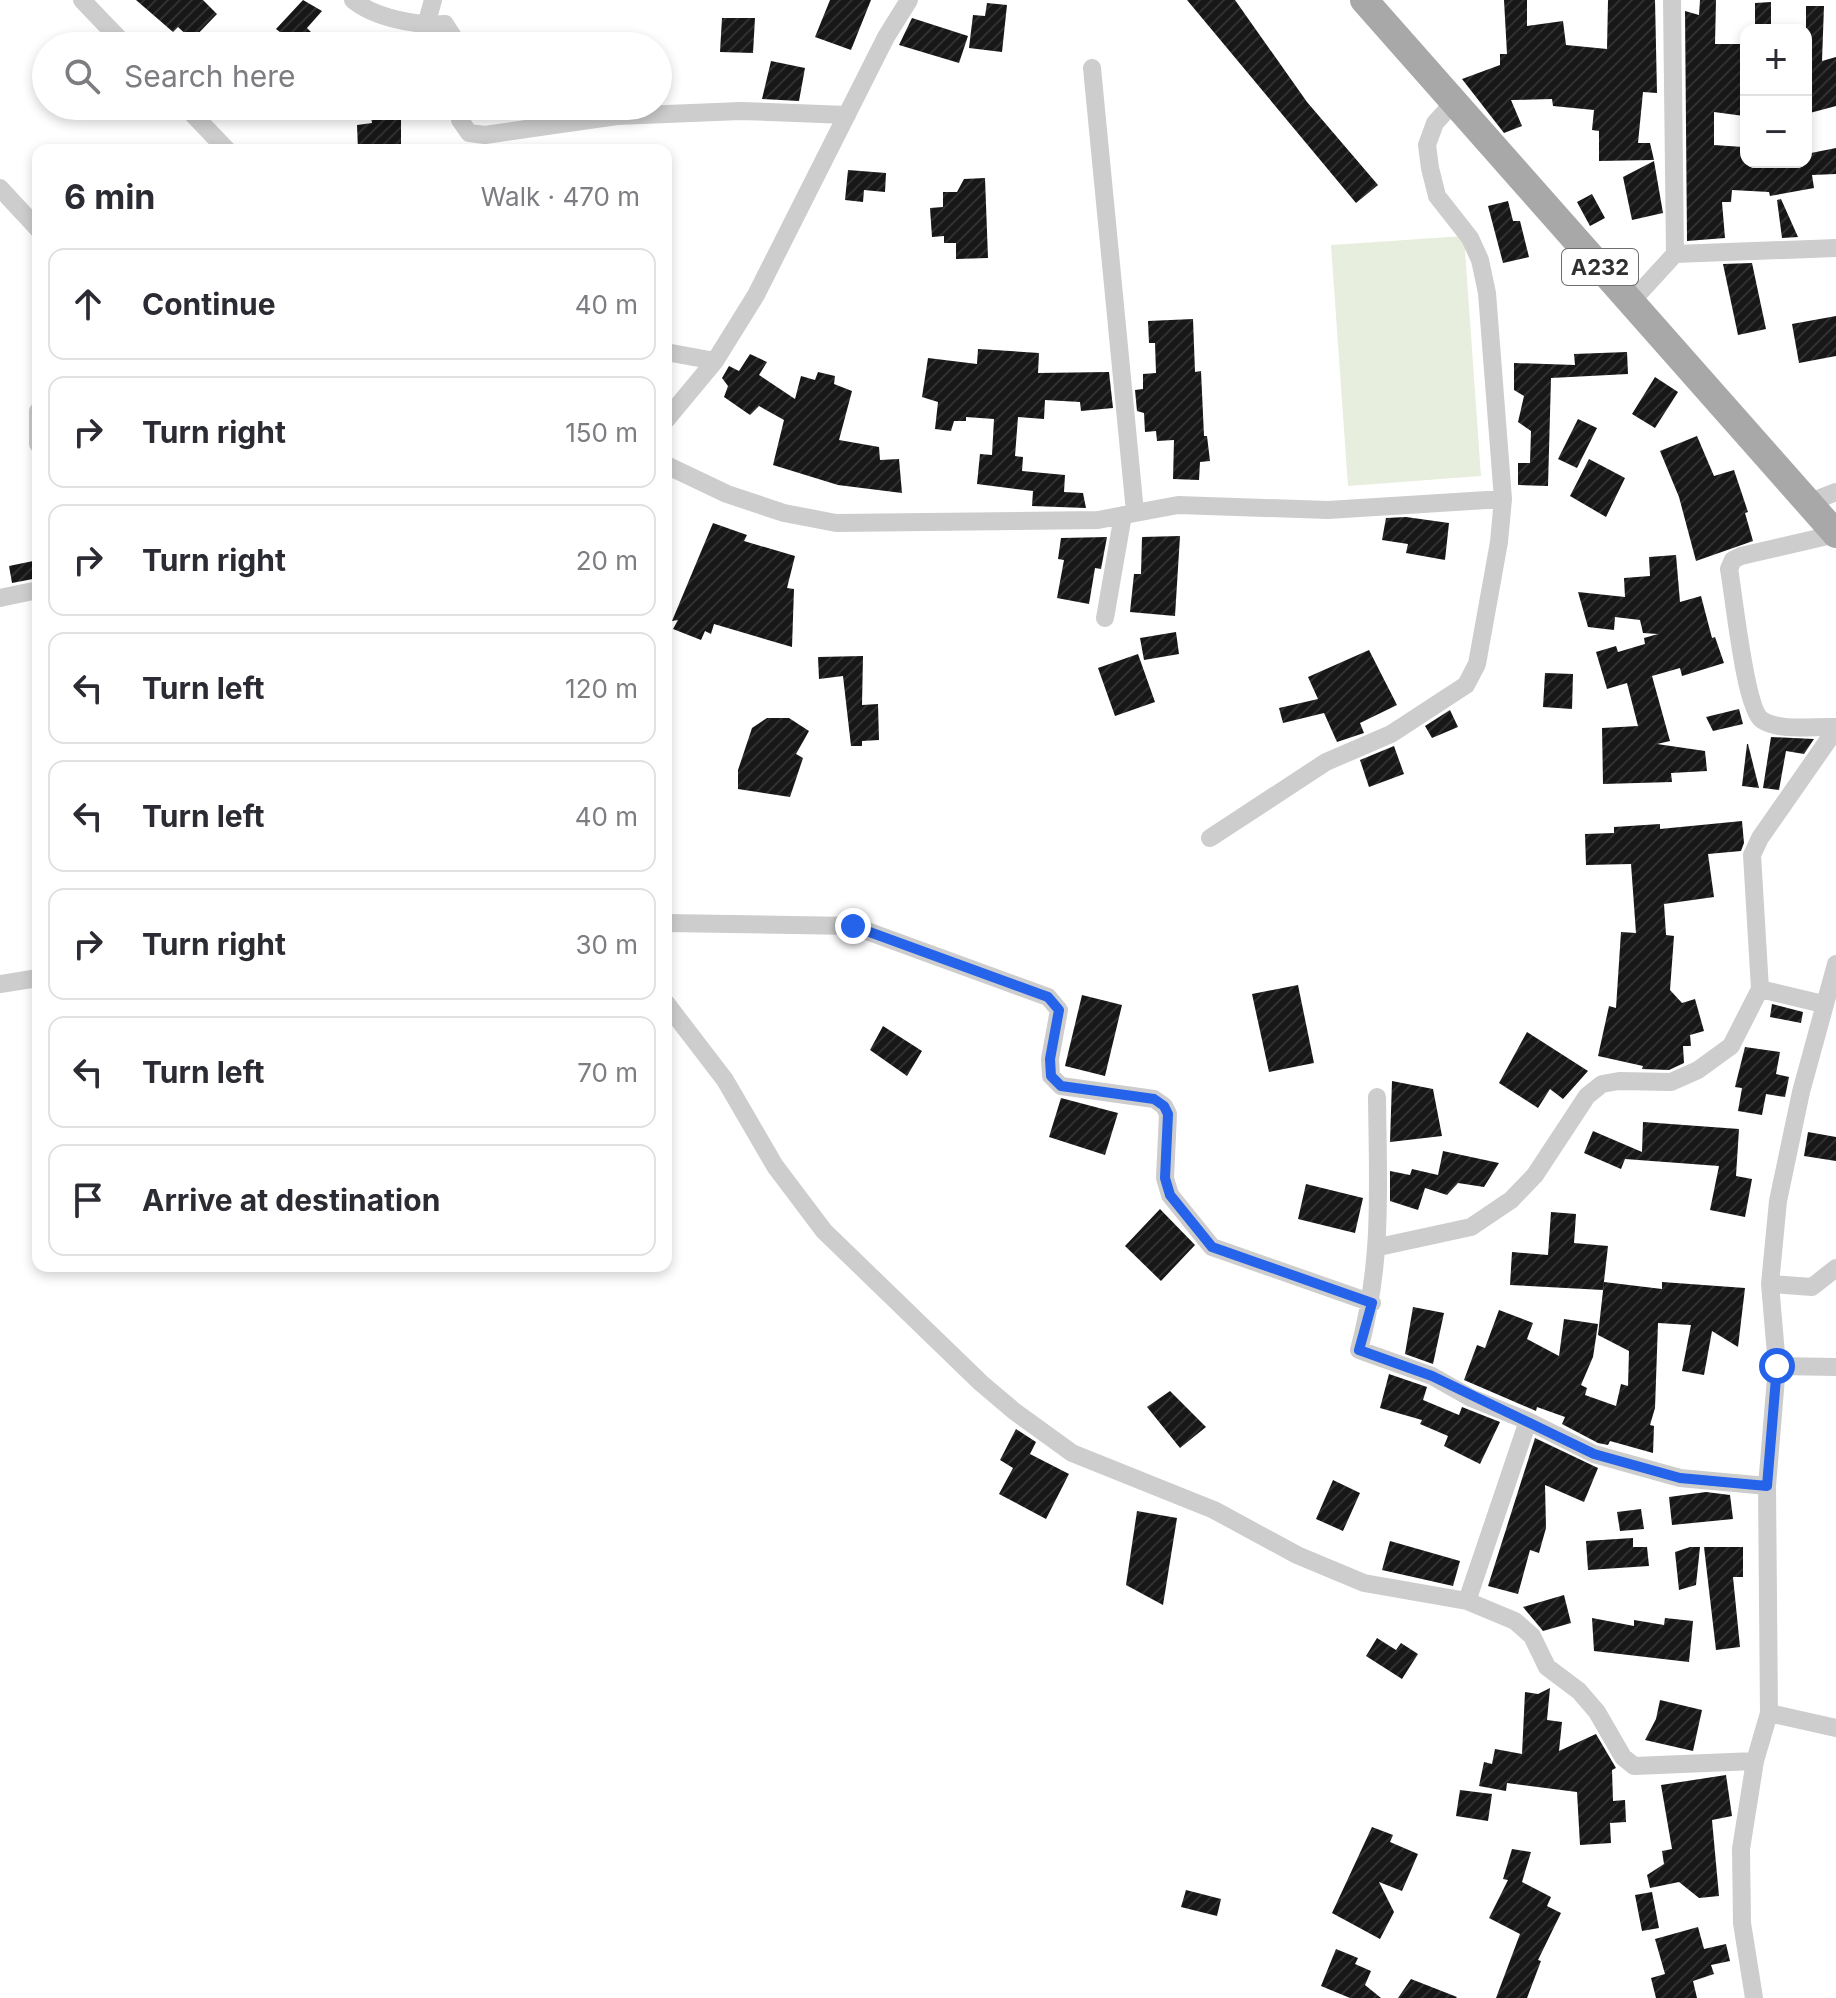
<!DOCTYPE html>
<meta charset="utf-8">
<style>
:root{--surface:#fff;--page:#f2f2f3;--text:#2b2b33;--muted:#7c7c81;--line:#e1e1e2}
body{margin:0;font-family:Inter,sans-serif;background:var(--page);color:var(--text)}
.controls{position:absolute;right:24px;top:24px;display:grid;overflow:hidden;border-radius:16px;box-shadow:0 4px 12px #0003}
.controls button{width:72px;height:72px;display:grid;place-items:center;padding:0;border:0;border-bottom:2px solid var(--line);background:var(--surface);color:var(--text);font:40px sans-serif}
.stop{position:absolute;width:24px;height:24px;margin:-18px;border:6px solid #2563eb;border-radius:50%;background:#fff}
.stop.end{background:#2563eb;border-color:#fff;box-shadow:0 2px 8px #0008}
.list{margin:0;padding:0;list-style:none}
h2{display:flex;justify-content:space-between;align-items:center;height:104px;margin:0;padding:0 32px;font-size:34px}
h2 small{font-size:26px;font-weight:400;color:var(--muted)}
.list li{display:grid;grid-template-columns:52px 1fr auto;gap:24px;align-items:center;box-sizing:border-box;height:112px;margin:0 16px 16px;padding:0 16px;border:2px solid var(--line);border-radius:16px}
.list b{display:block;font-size:30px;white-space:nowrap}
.list em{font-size:26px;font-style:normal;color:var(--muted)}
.icon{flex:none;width:44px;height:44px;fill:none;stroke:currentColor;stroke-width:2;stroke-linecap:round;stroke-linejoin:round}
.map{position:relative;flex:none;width:1836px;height:1998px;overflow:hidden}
.search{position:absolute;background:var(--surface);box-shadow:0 4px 12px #0003;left:32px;top:32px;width:640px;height:88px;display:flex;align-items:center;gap:20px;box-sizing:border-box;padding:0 28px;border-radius:44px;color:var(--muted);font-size:30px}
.panel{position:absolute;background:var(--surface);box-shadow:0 4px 12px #0003;left:32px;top:144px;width:640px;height:1128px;border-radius:16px}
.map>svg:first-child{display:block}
</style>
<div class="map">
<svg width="1836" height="1998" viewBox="0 0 1836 1998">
<defs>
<pattern id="building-hatch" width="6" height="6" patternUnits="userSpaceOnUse" patternTransform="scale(2)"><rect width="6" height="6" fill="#171717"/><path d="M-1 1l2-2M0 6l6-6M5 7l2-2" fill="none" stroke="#303030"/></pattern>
</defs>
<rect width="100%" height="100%" fill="#fff"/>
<path fill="#e8eedd" d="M1464,236L1481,476L1348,486L1331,245Z"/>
<path fill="url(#building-hatch)" d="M136,0H203L217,14L192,40L178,27L173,32Z
M303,0L322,11L307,28L314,35L305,46H288L290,40L276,29Z
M830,0H871L851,50L815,37Z
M1187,0H1235L1307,102L1378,185L1356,203Z
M1504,0H1527V26L1563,21L1566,45L1607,49L1608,0H1655L1657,93L1643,92L1638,143H1650L1654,160L1599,161V131L1592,130L1594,110L1553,106L1552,99L1511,100L1522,126L1504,133L1462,79L1500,65V54H1507Z
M1700,0H1716L1715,44H1746L1744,116L1714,112V145L1743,147L1746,162H1806V154L1836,148V174L1812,175L1814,188L1770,196L1769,192L1732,190L1731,202H1722L1725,238L1687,241L1685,11L1699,15Z
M1771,2V26H1755V3Z
M987,3L1007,5L1002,52L969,48L973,15L985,16Z
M1806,6H1824L1822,61L1836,57V106L1806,114Z
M722,18H755L753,53L720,52Z
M912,18L968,36L959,63L899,45Z
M771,61L805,68L799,101L762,99Z
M401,116V150H358L357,125L372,123L371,117Z
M1654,161L1663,213L1632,220L1623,177Z
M848,170L886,173L885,192L864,190L863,202L845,200Z
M985,178L988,258L956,259V243H944V236L932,237L930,208L943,207V192H957L964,179Z
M1592,194L1605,218L1590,226L1577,202Z
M1781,199L1798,237L1782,238L1777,200Z
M1508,201L1513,221H1520L1529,257L1503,263L1488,206Z
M1752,263L1766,329L1738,335L1723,264Z
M1836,316V356L1799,363L1792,324Z
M1193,319L1195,372L1201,371L1204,436H1207L1210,461L1200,462L1199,480L1173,479L1174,440L1157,441L1156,431L1145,432L1144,413L1137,411L1135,390L1143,389V374L1156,373L1155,343H1149L1148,321Z
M978,349L1039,353L1038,373L1109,372L1113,408L1081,411L1080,402L1045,400L1044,419L1018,417L1015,456L1023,457L1022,471L1065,475L1064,492L1083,493L1086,508L1032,506L1033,491L977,484L980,454L992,455L994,419L966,417V421H954L951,431L935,429L938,402L922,397L928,358L977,364Z
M1627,352L1628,374L1551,378L1548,486L1518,485V463H1530L1531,431L1518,422L1524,396L1514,390V363L1575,365L1574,354Z
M750,354L767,362L759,375L795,399L801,376L815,380L818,372L835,376L834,384L852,391L839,440L879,447L880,460L899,459L902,493L838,485L773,465L784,420L759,406L750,415L724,397L728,386L722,378L729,366L739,371Z
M1655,377L1678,392L1655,428L1632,414Z
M1578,419L1597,428L1577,468L1558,459Z
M1697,436L1714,476L1734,470L1748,512L1745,513L1753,541L1696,561L1679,497L1660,451Z
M1589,459L1625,478L1606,517L1570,496Z
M1406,517L1449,523L1445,560L1406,553L1408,544L1382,540L1386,518Z
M713,523L747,535L744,541L795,556L787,588L794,589L792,647L714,624L711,634L705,631L701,640L673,629L678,620L672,621Z
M1180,536L1175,616L1130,612L1134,574H1141L1142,537Z
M1107,537L1101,569L1095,568L1089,604L1057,598L1064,560L1058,559L1061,538Z
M1676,555L1680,602L1701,596L1712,638L1715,637L1724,663L1682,676L1680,668L1652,676L1670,741L1657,744L1705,751L1707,771L1671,773L1672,782L1603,784L1602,728L1638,726L1627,683L1607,689L1596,652L1616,646L1618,652L1645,644L1644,638L1658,634L1643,633L1640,620L1615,617L1614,630L1588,627L1578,592L1625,597L1624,578L1650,576L1649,557Z
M38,560V578L12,583L9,566Z
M1176,632L1179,654L1144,660L1140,638Z
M1369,650L1397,705L1360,723L1364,733L1337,742L1324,713L1283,723L1279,708L1318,699L1308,677Z
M1138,654L1155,702L1115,716L1098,668Z
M863,656L862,705L878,704L879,740L862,741V746H851L843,676L819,679L818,657Z
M1545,673L1573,674L1572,709L1543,707Z
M1739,709L1743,724L1713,731L1706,717Z
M1450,710L1458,727L1432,738L1425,726Z
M767,718H789L809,731L796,754L803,758L790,797L738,789V770L752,728Z
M1771,737L1814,739L1804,754L1786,751L1779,790L1763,788Z
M1747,744H1748L1759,788L1742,786Z
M1394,746L1404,774L1369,787L1360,760Z
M1742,821L1744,843L1741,851L1708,854L1714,897L1664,904L1666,935L1674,936L1670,990L1682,1003L1695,999L1704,1031L1690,1035L1691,1046H1683L1684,1063L1669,1070L1642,1069L1643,1066L1598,1056L1609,1006L1616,1008L1621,932L1636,933L1631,864L1586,865L1585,834L1614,833V827L1660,824V829Z
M1298,985L1314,1063L1269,1072L1252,994Z
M1082,995L1122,1005L1105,1076L1065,1066Z
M1772,1004L1803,1012L1801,1023L1770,1017Z
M883,1026L922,1051L907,1076L870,1050Z
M1527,1032L1588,1071L1563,1099L1550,1089L1538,1108L1499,1083Z
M1745,1047L1780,1052L1776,1074L1789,1077L1785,1097L1766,1094L1762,1115L1738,1111L1742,1088L1735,1087Z
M1392,1081L1433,1089L1442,1136L1390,1142Z
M1061,1098L1118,1113L1105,1155L1049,1137Z
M1643,1122L1739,1129L1736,1176L1752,1179L1745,1217L1710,1210L1719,1166L1625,1159L1621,1169L1584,1153L1593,1131L1642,1152Z
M1808,1132L1836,1137V1161L1804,1156Z
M1443,1151L1499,1163L1484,1187L1458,1183L1447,1195L1425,1188L1418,1210L1390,1201V1171L1410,1175L1412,1169L1438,1175Z
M1306,1184L1363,1198L1355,1233L1298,1219Z
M1160,1209L1195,1245L1161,1281L1125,1246Z
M1551,1212L1576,1214L1574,1243L1608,1246L1603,1290L1510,1285L1512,1252L1548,1255Z
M1604,1282L1662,1289V1282L1745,1288L1738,1347L1712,1331L1704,1375L1682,1371L1691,1325L1658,1323L1655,1408L1650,1425L1654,1426L1653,1453L1610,1441L1608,1445L1598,1443L1562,1424L1565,1417L1537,1407L1536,1411L1464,1380L1477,1345L1485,1348L1499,1310L1533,1323L1527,1339L1559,1356L1564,1319L1598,1324L1593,1357L1581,1385L1587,1388L1585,1395L1616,1406L1621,1384L1628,1386L1629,1351L1598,1335Z
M1413,1307L1444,1313L1433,1364L1405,1354Z
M1389,1374L1427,1387L1423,1400L1459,1415L1462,1407L1500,1422L1480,1464L1444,1446L1448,1436L1420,1424L1422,1420L1380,1408Z
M1170,1391L1206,1427L1180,1448L1147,1407Z
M1016,1429L1036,1442L1030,1454L1069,1474L1046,1519L999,1494L1013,1468L1000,1460Z
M1535,1438L1598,1468L1584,1502L1545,1485L1546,1528L1539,1553L1530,1550L1518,1594L1488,1586Z
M1333,1480L1360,1493L1343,1531L1316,1519Z
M1706,1492L1730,1495L1733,1519L1672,1525L1669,1497Z
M1641,1509L1644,1529L1620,1531L1617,1512Z
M1137,1511L1177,1518L1163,1605L1126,1585Z
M1633,1538V1547H1647L1649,1566L1588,1570L1586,1541Z
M1390,1541L1460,1561L1453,1586L1382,1570Z
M1690,1547H1700L1696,1585L1679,1590L1675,1552Z
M1704,1547H1743V1577H1733L1740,1647L1716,1650Z
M1564,1595L1571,1623L1543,1631L1523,1607Z
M1592,1618L1634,1626V1620L1664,1625L1665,1618L1693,1621L1689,1662L1594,1651Z
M1377,1638L1396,1650L1401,1643L1418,1654L1402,1679L1366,1656Z
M1550,1688L1547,1720L1562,1722L1559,1751L1596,1734L1616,1768L1612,1770L1613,1801L1625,1800L1626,1822L1610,1823L1611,1843L1580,1845L1577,1792L1507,1783L1506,1791L1479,1786L1484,1762L1492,1764L1495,1749L1522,1754L1525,1692L1538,1694Z
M1660,1700L1702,1710L1693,1751L1645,1740L1656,1719Z
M1726,1775L1732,1816L1712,1820L1719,1896L1699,1898L1679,1882L1650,1888L1647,1875L1664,1864L1662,1851L1672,1849L1661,1785Z
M1460,1790L1492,1794L1488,1821L1456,1816Z
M1372,1827L1393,1835L1390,1842L1418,1854L1402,1891L1379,1882L1394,1912L1380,1939L1332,1913Z
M1512,1849L1531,1852L1522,1882L1551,1897L1547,1906L1561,1913L1538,1960L1541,1961L1527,1998H1496L1520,1934L1489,1918L1508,1880L1503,1879Z
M1186,1890L1221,1899L1217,1916L1181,1907Z
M1652,1892L1659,1928L1642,1931L1635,1895Z
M1698,1927L1704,1949L1726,1944L1730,1961L1711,1965L1714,1974L1693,1981L1697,1998H1656L1651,1978L1665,1974L1655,1939Z
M1336,1949L1358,1958L1355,1964L1371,1971L1365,1985L1381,1998H1350L1321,1986Z
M1411,1979L1457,1997L1456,1998H1398Z"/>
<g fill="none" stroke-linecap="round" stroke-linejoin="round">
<path stroke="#cdcdcd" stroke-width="18" d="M82,0L126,46
M353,0C375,18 417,26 445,24L459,46
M1672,0L1675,254
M426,25L433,0
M1092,68L1135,512
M185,106L227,150
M460,106V120L469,133L485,135L617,116L741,111L847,115
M0,188L38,229
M1631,302L1675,254L1836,248
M666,352L715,361
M38,411V444
M666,420L715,361L756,295L886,37L909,0
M666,465L727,494L784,513L836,523L1098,520L1178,505L1328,510L1503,499
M1808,503L1836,492
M1836,534L1741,556L1733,560L1729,569C1734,596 1745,709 1762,720C1780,732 1815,726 1836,727
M0,598L38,590
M1105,618L1123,515
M1210,838L1326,762L1391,734L1466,685L1477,664L1499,542L1503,499L1487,293L1480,260L1470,238L1437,196L1430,168L1427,145L1435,123L1454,102
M666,923L853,926L1048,997L1059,1010L1050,1059L1051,1076L1061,1086L1154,1099L1164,1106L1168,1114L1165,1178L1170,1195L1212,1247L1372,1303
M0,984L38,978
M1760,989L1823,1004
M666,1003L725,1080L775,1166L824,1231L981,1383L1014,1411L1072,1453L1214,1510L1297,1555L1364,1583L1467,1601L1515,1621L1532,1636L1547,1667L1579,1691L1597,1712L1623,1757L1634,1766L1755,1761
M1377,1097C1378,1189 1383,1261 1359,1350L1432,1376L1471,1398L1528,1421L1594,1454L1680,1478L1767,1486
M1379,1247L1471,1227L1511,1200L1535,1175L1587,1096L1602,1084L1619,1081L1671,1082L1698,1070L1731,1046L1760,989L1752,855L1760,838L1836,729
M1770,1284L1812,1287L1836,1268
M1777,1366L1836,1367
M1467,1601L1528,1421
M1769,1713L1836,1728
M1754,1998L1742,1923L1741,1849L1755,1761L1769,1713L1767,1486L1777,1366L1770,1284L1778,1201L1801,1092L1836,964"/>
<path stroke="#a8a8a8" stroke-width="28" d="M1364,0L1836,534"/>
</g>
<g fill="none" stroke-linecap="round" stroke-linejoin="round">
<path stroke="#2563eb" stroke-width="10" d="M853,926L1048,997L1059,1010L1050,1059L1051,1076L1061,1086L1154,1099L1164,1106L1168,1114L1165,1178L1170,1195L1212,1247L1372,1303L1359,1350L1432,1376L1594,1454L1680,1478L1767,1486L1777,1366"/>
</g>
<g text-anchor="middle" stroke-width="8" stroke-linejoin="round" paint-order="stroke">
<rect fill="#fff" stroke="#6e6e6e" stroke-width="2" x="1562" y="249" width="76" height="36" rx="6"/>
<g font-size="22" font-weight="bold" fill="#303030">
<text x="1600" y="275">A232</text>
</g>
</g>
</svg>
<div class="controls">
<button>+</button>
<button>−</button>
</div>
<div class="stop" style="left:1777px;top:1366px"></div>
<div class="stop end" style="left:853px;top:926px"></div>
<div class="search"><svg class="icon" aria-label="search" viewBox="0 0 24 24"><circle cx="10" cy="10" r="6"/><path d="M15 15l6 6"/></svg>Search here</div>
<section class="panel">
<h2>6 min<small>Walk · 470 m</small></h2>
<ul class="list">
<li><svg class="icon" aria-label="ahead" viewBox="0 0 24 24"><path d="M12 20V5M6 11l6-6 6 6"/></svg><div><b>Continue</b></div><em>40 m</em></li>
<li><svg class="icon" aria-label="right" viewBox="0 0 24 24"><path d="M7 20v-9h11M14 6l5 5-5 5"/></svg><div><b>Turn right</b></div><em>150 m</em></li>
<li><svg class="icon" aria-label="right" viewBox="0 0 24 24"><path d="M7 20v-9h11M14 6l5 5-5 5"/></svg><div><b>Turn right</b></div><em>20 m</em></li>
<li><svg class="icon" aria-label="left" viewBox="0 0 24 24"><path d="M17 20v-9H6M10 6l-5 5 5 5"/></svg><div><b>Turn left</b></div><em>120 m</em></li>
<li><svg class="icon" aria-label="left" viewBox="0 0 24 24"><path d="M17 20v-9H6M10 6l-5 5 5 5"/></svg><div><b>Turn left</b></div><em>40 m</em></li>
<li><svg class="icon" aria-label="right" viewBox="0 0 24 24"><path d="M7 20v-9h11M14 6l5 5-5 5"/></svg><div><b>Turn right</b></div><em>30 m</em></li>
<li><svg class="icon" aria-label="left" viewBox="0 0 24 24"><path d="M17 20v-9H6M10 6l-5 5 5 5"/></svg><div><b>Turn left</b></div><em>70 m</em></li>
<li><svg class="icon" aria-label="arrive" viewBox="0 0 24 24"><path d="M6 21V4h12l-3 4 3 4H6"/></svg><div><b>Arrive at destination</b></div></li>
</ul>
</section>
</div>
